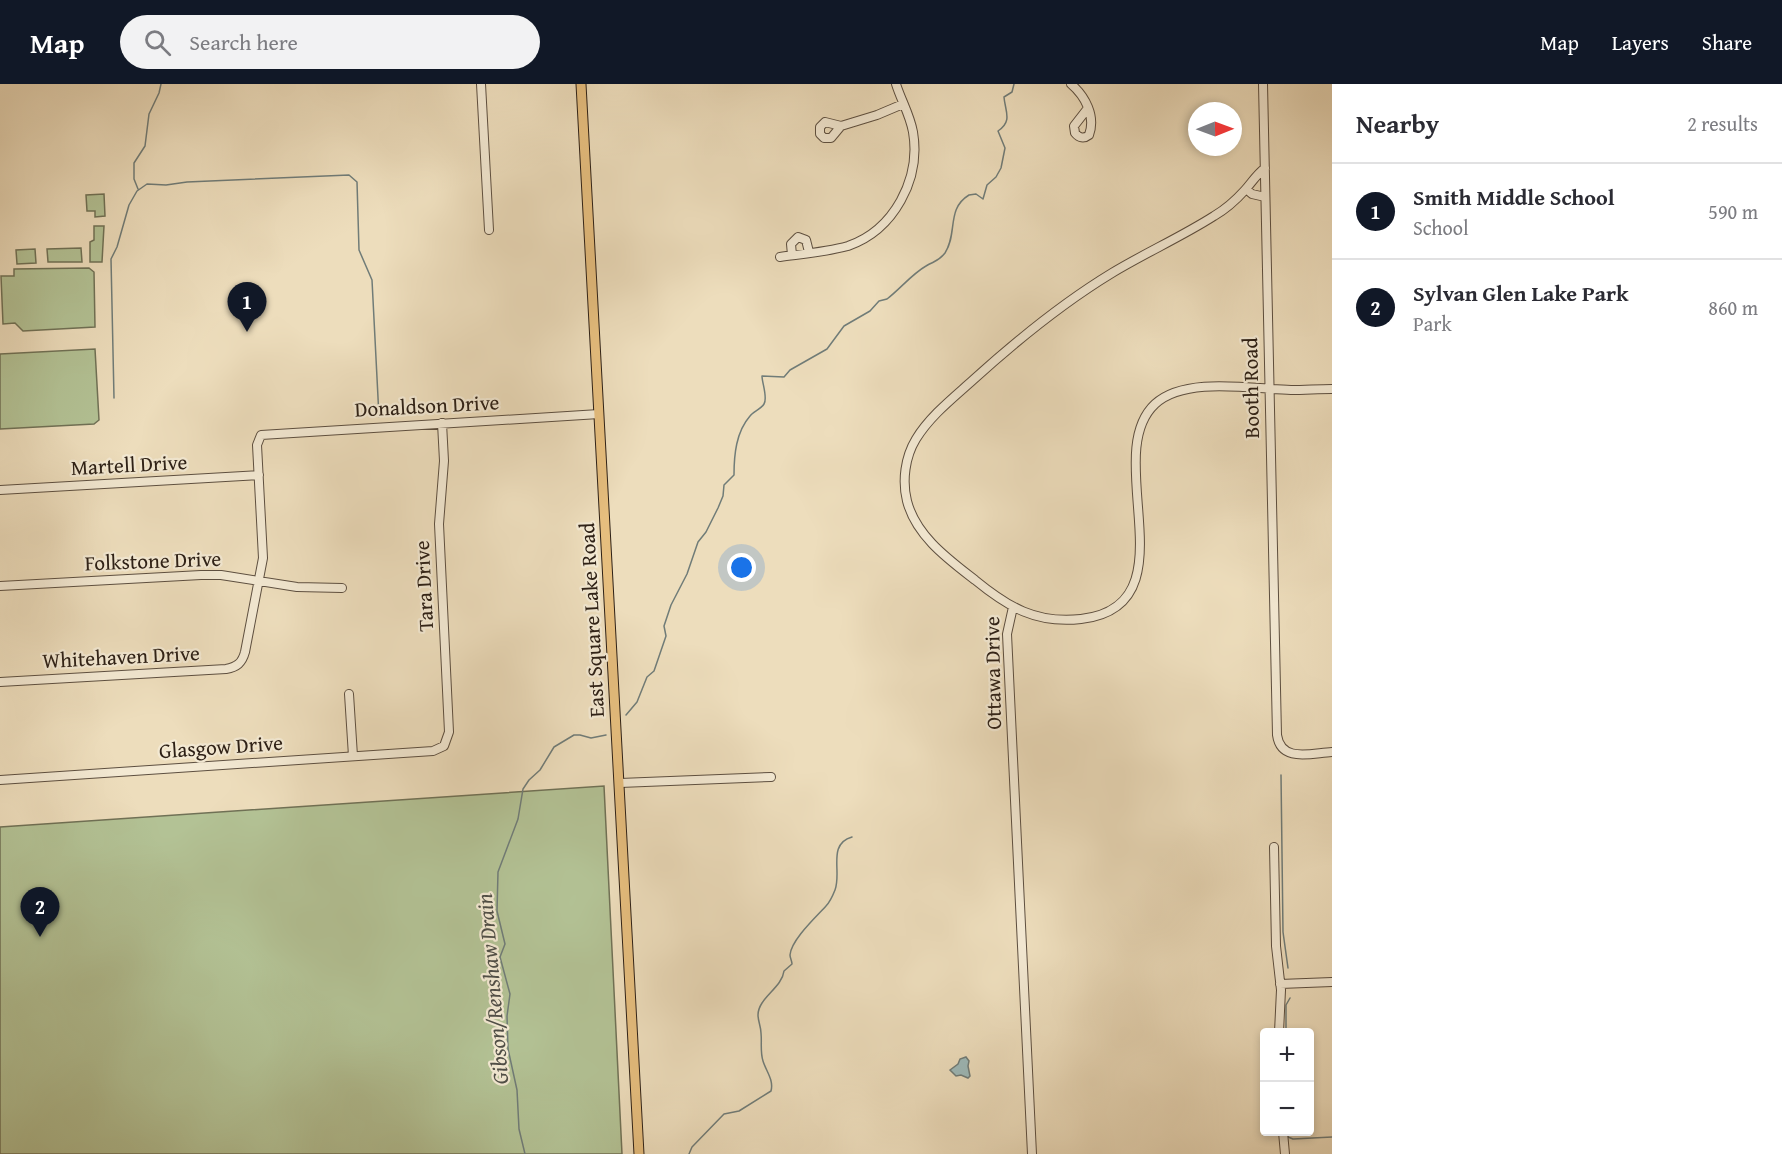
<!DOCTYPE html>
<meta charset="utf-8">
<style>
:root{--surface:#fff;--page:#f2f2f3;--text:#2b2b33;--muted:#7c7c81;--line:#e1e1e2;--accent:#111827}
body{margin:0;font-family:"Gentium Book Plus",serif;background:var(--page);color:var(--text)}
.controls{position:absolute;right:18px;bottom:18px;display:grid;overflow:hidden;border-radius:6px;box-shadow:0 3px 9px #0003}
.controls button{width:54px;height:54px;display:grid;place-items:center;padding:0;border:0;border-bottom:2px solid var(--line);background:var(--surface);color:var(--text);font:30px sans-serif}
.compass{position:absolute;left:1188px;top:18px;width:54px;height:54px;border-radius:50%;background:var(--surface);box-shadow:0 3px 9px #0003;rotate:89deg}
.you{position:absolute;left:742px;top:484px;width:21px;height:21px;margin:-15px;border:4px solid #fff;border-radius:50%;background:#1a73e8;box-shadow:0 0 0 9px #1a73e833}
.badge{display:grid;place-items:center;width:39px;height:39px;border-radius:50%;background:var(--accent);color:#fff;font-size:20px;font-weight:700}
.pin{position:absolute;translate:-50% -50px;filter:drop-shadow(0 2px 3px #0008)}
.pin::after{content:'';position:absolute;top:32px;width:21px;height:18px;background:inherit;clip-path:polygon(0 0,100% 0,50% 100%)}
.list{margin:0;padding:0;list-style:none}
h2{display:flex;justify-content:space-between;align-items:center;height:78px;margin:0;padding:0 24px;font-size:26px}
h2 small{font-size:20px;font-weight:400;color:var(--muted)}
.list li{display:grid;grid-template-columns:39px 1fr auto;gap:18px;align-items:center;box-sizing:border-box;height:96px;padding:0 24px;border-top:2px solid var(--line)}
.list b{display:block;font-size:22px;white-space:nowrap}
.list p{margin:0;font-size:20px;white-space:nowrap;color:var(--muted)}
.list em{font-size:20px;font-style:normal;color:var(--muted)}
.icon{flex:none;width:33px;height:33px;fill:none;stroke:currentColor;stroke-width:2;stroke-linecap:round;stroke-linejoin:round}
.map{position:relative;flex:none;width:1332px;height:1070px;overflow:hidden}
header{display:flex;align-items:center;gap:36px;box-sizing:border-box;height:84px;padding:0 30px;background:var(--accent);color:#fff}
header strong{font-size:28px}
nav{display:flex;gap:33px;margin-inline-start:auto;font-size:21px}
.search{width:420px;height:54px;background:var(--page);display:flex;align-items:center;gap:15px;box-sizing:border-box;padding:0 21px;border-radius:33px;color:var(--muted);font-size:22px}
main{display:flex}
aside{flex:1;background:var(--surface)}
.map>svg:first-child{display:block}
</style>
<header>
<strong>Map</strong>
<div class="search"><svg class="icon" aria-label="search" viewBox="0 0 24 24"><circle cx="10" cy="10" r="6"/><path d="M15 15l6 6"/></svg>Search here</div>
<nav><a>Map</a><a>Layers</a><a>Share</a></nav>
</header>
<main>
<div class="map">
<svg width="1332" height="1070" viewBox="0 0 1332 1070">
<rect width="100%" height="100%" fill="#edddbc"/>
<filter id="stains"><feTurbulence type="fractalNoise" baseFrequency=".00333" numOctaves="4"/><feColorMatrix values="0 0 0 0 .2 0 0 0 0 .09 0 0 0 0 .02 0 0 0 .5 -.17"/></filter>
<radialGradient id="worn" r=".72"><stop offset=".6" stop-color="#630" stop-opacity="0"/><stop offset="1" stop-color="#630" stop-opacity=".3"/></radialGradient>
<path fill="#b3c295" stroke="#707156" stroke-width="1.5" d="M104,110L105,132L95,133V127H87L86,111Z
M94,142H104L102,178H90V158L94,156Z
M81,164L82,178H48L47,165Z
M35,165L36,179L17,180L16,166Z
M89,184L94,188L95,243L23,247L15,239L3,240L1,192H14V185Z
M95,265L99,336L94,340L0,345V270Z
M604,702L622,1070H0V743Z"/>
<path fill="#9dbaba" stroke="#707c78" stroke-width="1.5" d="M966,973L969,977L968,982L970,992L968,994L961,991L956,992L950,986L958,980L960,975Z"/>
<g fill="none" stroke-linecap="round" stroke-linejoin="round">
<path stroke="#707c78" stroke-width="1.5" d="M138,105L134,95V79L145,62L149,30L159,9L161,0
M114,314L111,175L117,163L129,121L137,107L147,100L166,101L187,98L349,91L357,98L359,166L372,196L379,333
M626,631L637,618L647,593L654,587L666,552L664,542L671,521L687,490L698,458L706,448L718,424L723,412L724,401L734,391C734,371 736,348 750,332C753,328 761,325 764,320C768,314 762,299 762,292L784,293L790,286L827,265L844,242L870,227L879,217L887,215C900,205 912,190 926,182C934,177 938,178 945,169C958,149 946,125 969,111L976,110L983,115L987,101L996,93L1001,84L1005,64L998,47C1013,37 1005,27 1004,13L1012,8L1014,0
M1281,691L1283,848L1288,884
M1286,948V921L1290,914
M1287,1048L1288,1053L1293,1055L1332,1053
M525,1070L519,1045L517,1006L508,965L507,932L510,910L500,873L505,860L497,827L498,788L518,735L523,705L529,696L540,686L554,663L574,651H580L591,654L606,651
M689,1070L692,1063L724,1030L739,1027L771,1007C774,996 766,987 763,977C760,968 762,959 761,949C761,943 758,937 758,931C758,914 782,904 784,887L792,880C792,877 790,874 790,871C791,856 816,833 826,822C830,818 833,811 835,806C842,788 827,760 852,753"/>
<defs>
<path id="minor" d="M481,0L489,146
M1071,0C1085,12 1096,32 1089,51C1084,55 1079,54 1075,49L1074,42L1088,24
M1263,0L1277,651C1281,679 1311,669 1332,668
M841,42L831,54H824L820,50V43L825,38L841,42L877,31L903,20
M1265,84C1257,90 1252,98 1245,106C1236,116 1226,125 1214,132C1181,153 1145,169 1112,189C1061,220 1016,257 973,296C953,314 930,332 916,355C905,373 902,397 907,417C916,452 948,475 975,496C1008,523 1036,540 1081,535C1194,522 1099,372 1155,320C1185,292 1252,305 1291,306C1305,306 1318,305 1332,305
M1246,105L1252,110L1265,113
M792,171L791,160L798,153L806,156L809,168
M780,173C802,170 826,168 848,162C894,146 921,95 913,48C910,31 901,16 896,0
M0,406L259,391
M0,502L201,491H221L297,503L342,504
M1013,523L1007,550L1032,1070
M0,598L226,585C237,583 242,579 245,568L263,474L257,361L261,351L599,330
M349,610L353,672
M0,696L433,667L444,662L449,648L439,440L444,377L442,339
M620,699L771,693
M1274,763L1276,862L1281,906L1279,948
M1280,900L1332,898
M1283,1048L1285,1070"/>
<path id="major" d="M581,0L639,1070"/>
</defs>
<use href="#minor" stroke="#5d4f40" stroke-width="10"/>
<use href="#major" stroke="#2d2016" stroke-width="11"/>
<use href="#minor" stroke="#f3e9d3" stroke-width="8"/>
<use href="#major" stroke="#e6be7e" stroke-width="9"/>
</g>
<g text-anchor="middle" stroke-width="4.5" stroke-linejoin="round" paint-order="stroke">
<g font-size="21" fill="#2d2016" stroke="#f3e9d3">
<text transform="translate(1251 304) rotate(-91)" y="7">Booth Road</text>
<text transform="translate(427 322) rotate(-3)" y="7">Donaldson Drive</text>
<text transform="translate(129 381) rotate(-3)" y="7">Martell Drive</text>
<text transform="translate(153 477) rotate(-2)" y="7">Folkstone Drive</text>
<text transform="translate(424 502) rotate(-93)" y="7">Tara Drive</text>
<text transform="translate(592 536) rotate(-93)" y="7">East Square Lake Road</text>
<text transform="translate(121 573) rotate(-3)" y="7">Whitehaven Drive</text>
<text transform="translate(993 589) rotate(-91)" y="7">Ottawa Drive</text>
<text transform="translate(221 663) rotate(-4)" y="7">Glasgow Drive</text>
</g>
<g font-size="22" font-style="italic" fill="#4f4e47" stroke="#f3e9d3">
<text transform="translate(492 905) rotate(-95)" y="8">Gibson/Renshaw Drain</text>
</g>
</g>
<rect width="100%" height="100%" filter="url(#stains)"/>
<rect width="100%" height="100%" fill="url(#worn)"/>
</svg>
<div class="controls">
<button>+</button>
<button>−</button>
</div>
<svg class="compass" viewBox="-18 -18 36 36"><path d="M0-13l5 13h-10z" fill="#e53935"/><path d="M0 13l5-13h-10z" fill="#7c7c81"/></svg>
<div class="you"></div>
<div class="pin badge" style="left:247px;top:248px">1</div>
<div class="pin badge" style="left:40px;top:853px">2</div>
</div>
<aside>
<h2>Nearby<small>2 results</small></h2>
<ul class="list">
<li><span class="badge">1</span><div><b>Smith Middle School</b><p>School</p></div><em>590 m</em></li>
<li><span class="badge">2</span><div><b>Sylvan Glen Lake Park</b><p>Park</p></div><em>860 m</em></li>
</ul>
</aside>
</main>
